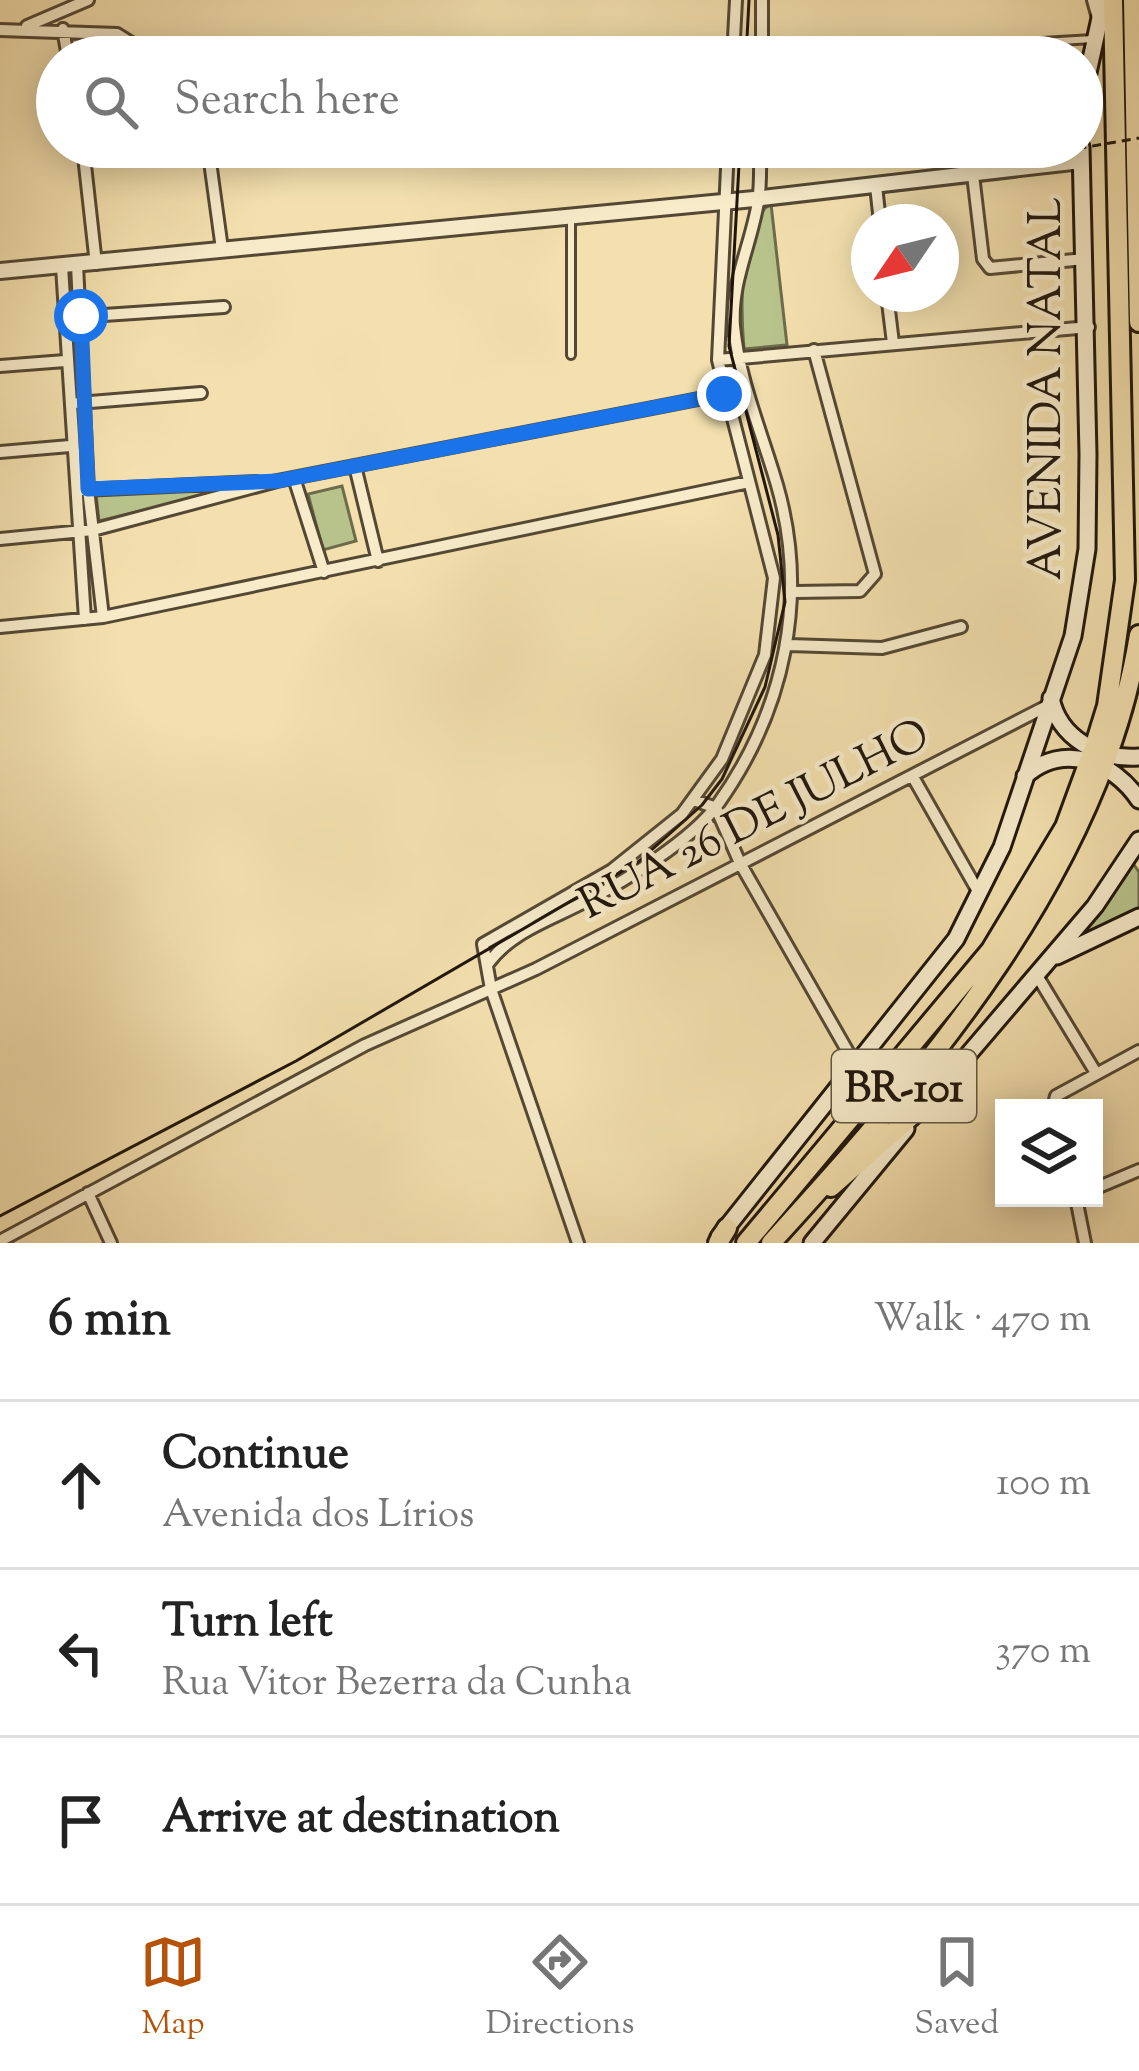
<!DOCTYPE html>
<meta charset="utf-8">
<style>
:root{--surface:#fff;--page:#f6f6f6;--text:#222;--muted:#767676;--line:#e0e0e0;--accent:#b45309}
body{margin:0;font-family:"Sorts Mill Goudy",serif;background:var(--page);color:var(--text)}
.controls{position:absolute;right:36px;bottom:36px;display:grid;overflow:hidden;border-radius:0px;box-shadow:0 6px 30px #0003}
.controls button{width:108px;height:108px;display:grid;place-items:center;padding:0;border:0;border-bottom:3px solid var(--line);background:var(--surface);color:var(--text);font:60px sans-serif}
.compass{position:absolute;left:851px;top:204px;width:108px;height:108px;border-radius:50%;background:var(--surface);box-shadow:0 6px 30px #0003;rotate:235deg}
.stop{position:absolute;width:36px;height:36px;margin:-27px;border:9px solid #1a73e8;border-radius:50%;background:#fff}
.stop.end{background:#1a73e8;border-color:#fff;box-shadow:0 3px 12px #0008}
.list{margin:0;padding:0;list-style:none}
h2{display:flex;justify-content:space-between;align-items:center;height:156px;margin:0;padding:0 48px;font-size:51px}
h2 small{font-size:39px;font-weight:400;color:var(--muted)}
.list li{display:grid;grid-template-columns:78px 1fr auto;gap:36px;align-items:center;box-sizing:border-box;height:168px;padding:0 48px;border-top:3px solid var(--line)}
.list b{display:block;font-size:45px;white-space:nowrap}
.list p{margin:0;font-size:39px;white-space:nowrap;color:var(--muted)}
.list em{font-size:39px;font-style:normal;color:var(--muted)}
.icon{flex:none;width:66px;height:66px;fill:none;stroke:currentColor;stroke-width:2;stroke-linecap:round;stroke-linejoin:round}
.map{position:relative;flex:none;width:1139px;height:1243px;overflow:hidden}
.search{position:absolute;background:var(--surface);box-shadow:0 6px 30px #0003;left:36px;right:36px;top:36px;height:132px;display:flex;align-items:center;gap:30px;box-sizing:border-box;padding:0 42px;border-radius:66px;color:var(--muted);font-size:45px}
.sheet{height:660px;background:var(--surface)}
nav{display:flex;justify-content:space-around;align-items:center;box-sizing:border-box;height:168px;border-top:3px solid var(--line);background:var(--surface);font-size:33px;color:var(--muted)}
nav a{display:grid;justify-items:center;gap:6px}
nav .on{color:var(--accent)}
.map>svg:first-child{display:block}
</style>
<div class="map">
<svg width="1139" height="1243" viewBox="0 0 1139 1243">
<rect width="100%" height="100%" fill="#f3e0ae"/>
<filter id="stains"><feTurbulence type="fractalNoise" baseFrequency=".00167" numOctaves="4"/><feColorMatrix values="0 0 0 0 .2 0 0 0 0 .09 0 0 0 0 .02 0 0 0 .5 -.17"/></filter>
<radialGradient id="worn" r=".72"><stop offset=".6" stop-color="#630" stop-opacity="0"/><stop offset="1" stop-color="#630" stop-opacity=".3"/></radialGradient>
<path fill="#b8c38c" stroke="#6c6c4c" stroke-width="3" d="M771,204L787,345L744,349C741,314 737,223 771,204Z
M243,486L99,521L96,494Z
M342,486L356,541L323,550L308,494Z
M1132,862L1139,872V914L1075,941Z"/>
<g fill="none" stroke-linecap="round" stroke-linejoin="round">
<defs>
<path id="service" d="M1022,57L1042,42L1093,39
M571,220V355"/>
<path id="minor" d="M762,0V57
M1093,0L1098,18
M27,26L88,0
M63,29L68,57
M0,30L117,34L154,57
M733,57L736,0
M83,147L96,264
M208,147L222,249
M973,175L983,259L990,268L1085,259
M876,186L880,222
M77,265L88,489L103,617
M62,267L85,619
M887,294L893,343
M74,317L224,307
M718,360L1089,327
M0,366L65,361
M78,403L201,393
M0,452L70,446
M355,466L378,561
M294,478L324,572
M83,490L256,482
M0,539L93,530L277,481L724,394
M795,592L860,591L875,574L814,350
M0,627L103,617L749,482
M789,645L882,648L961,627
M913,777L979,893
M694,800L716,808L740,863L856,1066
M487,965C511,931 551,920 586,901C625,881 692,840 718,804C785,710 809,596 777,485C762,433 739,380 734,326C731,282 751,245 758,202C761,184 760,165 760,147
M1036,974L1096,1073
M1053,1108L1056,1096L1139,1051
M1094,1189L1139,1170
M88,1193L111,1243
M1076,1198L1085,1243
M0,1241L365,1045L536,969L1047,706
M578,1243L491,989L483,944L612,870L682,814L722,759L765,655L774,578L718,360L728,147"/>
<path id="tertiary" d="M0,271L754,199L1081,161"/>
<path id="secondary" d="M1082,100L1104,0
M1051,698C1059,738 1099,760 1139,757
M1025,776C1063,742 1113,761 1139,800
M1057,956L1139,917
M920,1111L1095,906L1139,840
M719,1237L956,939L1002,847L1073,636L1087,549L1088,454L1081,147
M812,1243L906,1129"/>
<path id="trunk" d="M1133,0L1139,322
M831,1187L926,1103
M718,1243L727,1228
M746,1243L991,950L1065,827L1094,748L1107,706L1125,580L1113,0
M771,1243C928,1071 1101,871 1139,635"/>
</defs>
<use href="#service" stroke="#544834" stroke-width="12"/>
<use href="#minor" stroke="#544834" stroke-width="16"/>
<use href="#tertiary" stroke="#544834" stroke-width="20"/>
<use href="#secondary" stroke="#1f150b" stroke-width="21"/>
<use href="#trunk" stroke="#1f150b" stroke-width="24"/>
<use href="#service" stroke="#f7ebca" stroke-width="6"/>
<use href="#minor" stroke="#f7ebca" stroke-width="10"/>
<use href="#tertiary" stroke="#f7ebca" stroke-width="14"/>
<use href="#secondary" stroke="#f7ebca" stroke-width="15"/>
<use href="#trunk" stroke="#f3e0ae" stroke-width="18"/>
<path stroke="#1f150b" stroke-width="3" d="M746,57L749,0
M0,1216L296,1061L638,862L702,805L722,779L765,687L785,602L778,535L729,346L740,147"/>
<path stroke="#1f150b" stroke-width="3" stroke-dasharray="9 6" stroke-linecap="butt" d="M1061,158L1013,165L1012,160L1139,138"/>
</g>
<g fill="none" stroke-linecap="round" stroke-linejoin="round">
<path stroke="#1a73e8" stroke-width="15" d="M81,316L88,489L278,481L724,394"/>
</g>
<g text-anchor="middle" stroke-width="9" stroke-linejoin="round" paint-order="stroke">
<rect fill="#f7ebca" stroke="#605544" stroke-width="3" x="832" y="1050" width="144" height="72" rx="9"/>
<g font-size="42" font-weight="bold" fill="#1f150b">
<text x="904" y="1101">BR-101</text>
</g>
<g font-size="45" fill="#1f150b" stroke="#f7ebca">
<text transform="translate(1044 389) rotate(-90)" y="16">AVENIDA NATAL</text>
<text transform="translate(753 817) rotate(-27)" y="16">RUA 26 DE JULHO</text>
</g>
</g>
<rect width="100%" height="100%" filter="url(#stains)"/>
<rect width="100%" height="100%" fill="url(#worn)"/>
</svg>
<div class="controls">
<button><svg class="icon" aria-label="layers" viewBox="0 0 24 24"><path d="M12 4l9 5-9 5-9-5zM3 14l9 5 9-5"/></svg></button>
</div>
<svg class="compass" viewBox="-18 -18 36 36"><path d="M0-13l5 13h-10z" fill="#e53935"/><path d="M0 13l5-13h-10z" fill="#767676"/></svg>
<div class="stop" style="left:81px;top:316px"></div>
<div class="stop end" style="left:724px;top:394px"></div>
<div class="search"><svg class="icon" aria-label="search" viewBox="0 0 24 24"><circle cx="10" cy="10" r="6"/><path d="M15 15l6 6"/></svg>Search here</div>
</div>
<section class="sheet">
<h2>6 min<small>Walk · 470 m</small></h2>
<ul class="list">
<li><svg class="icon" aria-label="ahead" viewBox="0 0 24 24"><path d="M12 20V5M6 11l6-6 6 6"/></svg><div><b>Continue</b><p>Avenida dos Lírios</p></div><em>100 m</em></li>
<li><svg class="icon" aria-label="left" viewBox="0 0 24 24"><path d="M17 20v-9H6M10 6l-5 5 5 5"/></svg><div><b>Turn left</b><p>Rua Vitor Bezerra da Cunha</p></div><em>370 m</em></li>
<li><svg class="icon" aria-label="arrive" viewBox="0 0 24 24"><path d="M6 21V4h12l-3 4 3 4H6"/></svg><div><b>Arrive at destination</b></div></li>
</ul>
</section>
<nav>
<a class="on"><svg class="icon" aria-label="map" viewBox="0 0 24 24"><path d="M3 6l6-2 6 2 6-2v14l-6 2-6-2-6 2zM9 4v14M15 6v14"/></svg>Map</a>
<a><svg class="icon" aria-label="directions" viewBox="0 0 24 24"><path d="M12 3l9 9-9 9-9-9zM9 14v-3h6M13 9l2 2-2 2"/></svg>Directions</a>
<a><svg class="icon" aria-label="saved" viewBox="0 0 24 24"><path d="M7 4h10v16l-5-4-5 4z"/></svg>Saved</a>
</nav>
